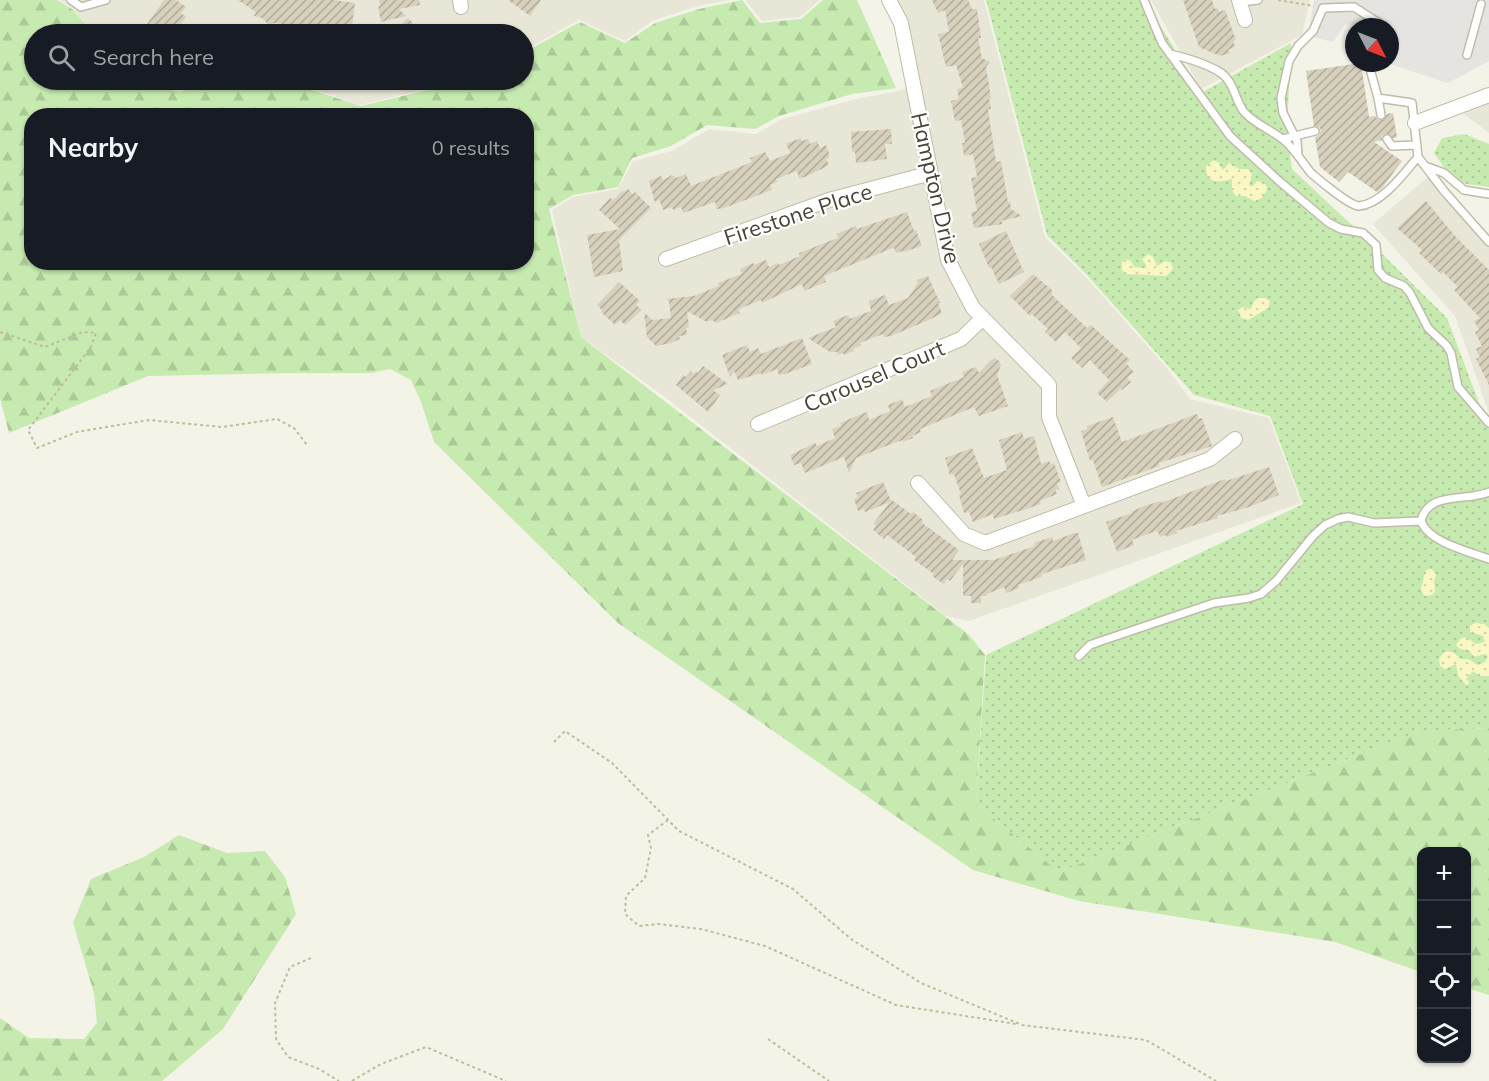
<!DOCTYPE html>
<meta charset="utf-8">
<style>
:root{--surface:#171b24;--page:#242831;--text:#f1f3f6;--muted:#9ea1a6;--line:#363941}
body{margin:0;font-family:Mulish,sans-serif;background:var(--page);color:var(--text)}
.controls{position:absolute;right:18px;bottom:18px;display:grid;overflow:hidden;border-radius:12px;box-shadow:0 2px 4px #0004}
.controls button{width:54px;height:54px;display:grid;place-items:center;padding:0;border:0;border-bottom:2px solid var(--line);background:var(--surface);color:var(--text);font:30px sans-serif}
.compass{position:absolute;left:1345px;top:18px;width:54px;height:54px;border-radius:50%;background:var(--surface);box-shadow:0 2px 4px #0004;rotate:132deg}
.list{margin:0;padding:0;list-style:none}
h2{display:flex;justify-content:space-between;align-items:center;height:78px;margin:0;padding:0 24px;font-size:26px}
h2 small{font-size:20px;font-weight:400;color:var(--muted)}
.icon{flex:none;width:33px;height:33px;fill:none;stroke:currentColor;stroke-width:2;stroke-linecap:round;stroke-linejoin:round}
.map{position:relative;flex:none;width:1489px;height:1081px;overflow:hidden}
.search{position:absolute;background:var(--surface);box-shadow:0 2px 4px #0004;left:24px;top:24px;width:510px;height:66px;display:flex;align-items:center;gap:15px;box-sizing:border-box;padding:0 21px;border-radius:33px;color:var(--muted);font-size:22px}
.panel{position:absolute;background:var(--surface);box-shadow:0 2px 4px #0004;left:24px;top:108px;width:510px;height:162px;border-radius:24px}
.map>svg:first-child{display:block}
</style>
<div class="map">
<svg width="1489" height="1081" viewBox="0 0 1489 1081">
<defs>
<pattern id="grass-dots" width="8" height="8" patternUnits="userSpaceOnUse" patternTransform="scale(1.5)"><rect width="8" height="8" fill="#c6eab0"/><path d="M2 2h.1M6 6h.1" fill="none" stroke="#acca98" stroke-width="1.8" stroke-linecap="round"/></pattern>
<pattern id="forest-firs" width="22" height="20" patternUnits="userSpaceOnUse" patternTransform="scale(1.5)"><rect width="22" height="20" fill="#c6eab0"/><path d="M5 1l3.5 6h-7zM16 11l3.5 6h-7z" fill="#acca98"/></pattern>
<pattern id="sand-dots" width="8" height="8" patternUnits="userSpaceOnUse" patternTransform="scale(1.5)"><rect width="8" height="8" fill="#f9f7c3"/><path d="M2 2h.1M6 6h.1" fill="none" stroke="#d7d5a8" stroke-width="1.8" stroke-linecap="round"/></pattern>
<pattern id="building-hatch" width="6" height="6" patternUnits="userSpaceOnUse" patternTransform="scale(1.5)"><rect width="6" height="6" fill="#d6d0bd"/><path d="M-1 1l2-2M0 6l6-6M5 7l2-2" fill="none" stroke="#b0aa9a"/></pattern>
</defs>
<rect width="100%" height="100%" fill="#f4f3e8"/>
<path fill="#e8e6d6" d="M60,0H730L698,6L652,21L625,41L579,20L532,46L524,47V34H479L477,32L473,34H94L72,8Z
M745,0H820L800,17L762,21Z
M892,0H984L1045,237L1085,276L1167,368L1190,399L1269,418L1301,503L969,621L946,616L661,394L581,337L552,210L573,197L618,189L633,161L672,151L709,129L756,134L782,119L856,99L899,91L920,83L909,36Z
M1151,0H1310L1302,35L1201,89Z
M141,80H212L179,91Z
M294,80H440L439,86L360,105L303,86Z
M1489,95V133L1456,108Z
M1431,174L1489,241V413L1455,316L1373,224Z"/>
<path fill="url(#grass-dots)" d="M986,0H1145L1201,93L1291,43L1287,132L1292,169L1370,242L1447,318L1484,416L1489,423V728L1420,731L1059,872L976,804L986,655L1303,504L1270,416L1194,395L1087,275L1047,235Z
M1464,134L1489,144V187L1460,183L1448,173L1434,153L1442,138Z"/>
<path fill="url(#forest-firs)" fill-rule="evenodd" d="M0,0H57L72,9L94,34H34V80H138L179,92L216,80H292L303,87L361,106L440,87L441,80H524V49L532,48L580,22L625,43L655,23L699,9L742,0L760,23L801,19L823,0H857L896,88L852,94L779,116L755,129L707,125L671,146L632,158L618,187L573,195L549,209L581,337L968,634L985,655L976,804L1059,872L1420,731L1489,728V995L1467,988L1466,852H1422L1421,972L1335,942L1079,901L973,870L618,623L434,442L421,402L411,380L390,369L371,373H288L148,376L9,433L0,398ZM32,116H526V262H32Z
M179,835L227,853L265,851L285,877L296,914L223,1029L162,1081H0V1018L29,1038L84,1039L97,1023L94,993L73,923L91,879L144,857Z"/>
<path fill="url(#sand-dots)" d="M1214,160L1219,163L1223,170L1229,163L1239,169H1248L1252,174L1249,186H1253L1257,181L1262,182L1267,186C1267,194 1261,200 1254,201L1245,196H1236L1232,190V179C1219,183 1205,184 1206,166Z
M1148,254L1153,257L1157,266L1165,261L1171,263L1173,269L1166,276L1125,274L1122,270V262L1125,259L1131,261L1134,267L1146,268V265L1142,259Z
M1258,298H1265L1270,301L1268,308L1248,320L1241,318L1238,310L1243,307L1251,309L1254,301Z
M1432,569L1436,575L1434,581L1435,592L1432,595L1424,596L1421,589L1425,573L1426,570Z
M1475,623L1484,624L1489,628V676H1480L1473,671L1466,679L1469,682L1467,686L1458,676L1456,664L1445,669L1440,666L1439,660C1444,648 1453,650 1460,659H1468L1478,665L1485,662L1488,656L1485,654L1474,657L1469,650L1460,649L1456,645L1460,639L1465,637L1476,644L1485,642L1483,636L1470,632V626Z"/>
<path fill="#e5e4e0" d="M1314,0H1489V61L1448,83L1387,63H1390V27L1345,25L1333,42L1308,36Z"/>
<path fill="url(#building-hatch)" d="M164,0H176L186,7L181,13L186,17L173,34H140Z
M238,0H333L355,3L351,34H334L308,31L300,34L298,29L283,24L274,23L269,25L262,18L254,16L256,12Z
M379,0H419L420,5L399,9L406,16L381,22L378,6H380Z
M508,0H541L530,16Z
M932,0H968L972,9H977L981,38H978L982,58L990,62L986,67L991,98H989L991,109H988L996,162L1001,161L1008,202H1010L1011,209L1022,216L1001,221L1003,224L974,228L971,212L977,211L971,178L977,177L973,154L964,156L962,143H965L961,120L955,121L951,101L959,99L957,89L963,88L956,65L946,67L938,34L949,32L945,10L938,13Z
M1183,0H1212L1215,9L1218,8L1219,12L1225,10L1236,40L1233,41L1235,47L1228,50L1230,53L1220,56L1199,47Z
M408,18L424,34H391Z
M1361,63L1369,117L1375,116L1379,120H1383L1387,114L1393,113L1397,137L1393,138L1386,134L1382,136V140L1374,142L1402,161L1383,187L1377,192L1348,172L1339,182L1320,167L1315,137L1319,135L1321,130L1319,127L1314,126L1306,71Z
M891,129L892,144H885L887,159L856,163L855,152H852L851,132Z
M801,138L802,141L808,139L810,144L817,141L820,148L826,145L829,153V158L826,159L829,165L805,177L799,178L797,171L776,179L777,182L770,185L772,190L724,208L717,209L715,202L683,213L681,207L673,210L672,207L663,210L659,199L655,203L649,181L661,176L663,180L672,175L676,178L686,174L691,186L752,162L750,158L765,152L770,161L790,153L786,144Z
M628,189L633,194L635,192L651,208L619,240L623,271L594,277L587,235L620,229L599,210L610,198L613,200L622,191L624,192Z
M1426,201L1455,236L1489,270V385L1476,359L1480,357L1476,349L1482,346L1475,332L1479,330L1474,321L1480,318L1454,290L1458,287L1443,272L1441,274L1419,253L1422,250L1397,228Z
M907,212L914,231L916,230L922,246L903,252L902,251L896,253L894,248L890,249L824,276L826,282L804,291L802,284L762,303L761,300L739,309L740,313L716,323L712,320L707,322L687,311L689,327L686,328L687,335L679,336L680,339L671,343L656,346L647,337L644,312L652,320L671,318L669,301L666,299L694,296L719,286L718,283L742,274L740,269L753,263L754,265L766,260L769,267L778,263L779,265L800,256L799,253L838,238L837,234L856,226L857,229Z
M1006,231L1024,272L999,284L991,267L989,268L979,244Z
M1033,274L1052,290V295L1087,328L1091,325L1130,360L1126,363L1134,372L1127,378L1131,382L1122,390L1120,389L1107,402L1097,393L1109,380L1090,360L1082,368L1071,358L1081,348L1065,332L1056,342L1045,332L1048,329L1032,314L1030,316L1010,296Z
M928,276L940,303H938L942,313L931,319L891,336L884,337L883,334L860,343L861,345L853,349L854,351L844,355L843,353L838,355L837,352H830L808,338L836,327L833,321L848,315L850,319L871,311L869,301L885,295L889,305L908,298L918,283L917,280Z
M619,282L640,301L636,305L642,310L625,325L620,320L615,325L601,312L602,310L597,305Z
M802,338L812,364L785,374L779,375L777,369L762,375L761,373L738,380L734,371L730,377L722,355L747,345L750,352L758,348L761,354Z
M995,358L999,361L1001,365L997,375L1008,406L979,416L974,407L920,429L921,432L912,436L913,438L903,442V440L894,443L856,458L849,473L844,457L805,473L801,463L794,465L790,455L815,443L817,446L835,438L832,429L841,426L840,423L867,412L869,420L890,411L888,405L902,399L905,407L932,396L930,391L964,377L962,372L976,367L979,373L990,361Z
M703,366L728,384L713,390L720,395L708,412L676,385L683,375L686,377L691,371L694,374L696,371L698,373Z
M1197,414L1199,419L1202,418L1212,446L1159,463V466L1102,487L1093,460L1090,461L1081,431L1087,429V426L1113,417L1122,442Z
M1022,432L1024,439L1034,436L1041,464L1049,461L1051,465L1054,463L1061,482L1057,483L1059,489L1055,490L1057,494L1040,501L1041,504L1026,509L994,519L993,514L973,522L969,512L964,513L959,495L961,494L954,474L950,475L945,458L972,448L984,478L1007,470L999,440Z
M1269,467L1279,495L1249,507L1217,516L1218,518L1208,521L1176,531L1177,533L1166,537V535L1160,537L1158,532L1156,531L1132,540L1134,545L1117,552L1106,522L1132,513L1131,512L1144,506L1161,501V503L1225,479L1226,481Z
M883,482L891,501L892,500L911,514L913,512L923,520L922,523L959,550L952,560H994L1035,546L1034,543L1052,537L1053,541L1074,533H1078L1086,560L1042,574V577L1018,585L1019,588L1006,593L1004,587L987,594V596H981V603H971V596H963V564L950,581L947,579L944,584L932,576L934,574L914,560L916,557L887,535L884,539L873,530L876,526L873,524L890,502L865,512L864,509L858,511L854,499L858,497L856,493Z"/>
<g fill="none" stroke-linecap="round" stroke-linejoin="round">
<defs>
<path id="lane" d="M71,0L81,7L106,0
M1144,0L1162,43L1230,136L1279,181L1329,223L1341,229L1363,233L1376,245L1378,270L1385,278L1404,286L1410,293L1428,328L1447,346L1451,353L1458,387L1489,423
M1240,2L1258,0
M1170,54C1187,58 1206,63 1221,73C1234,82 1235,100 1244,112C1256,125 1272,130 1285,141C1295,150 1302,162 1311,173C1319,180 1350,206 1359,206C1382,204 1404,173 1418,157
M1467,55L1481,4
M1372,63L1370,69L1378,98L1412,103L1418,157L1444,191L1489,242
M1378,98L1381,115
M1283,139L1315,131
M1387,139L1392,146L1417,145
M1298,155L1297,141L1283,113L1281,98L1289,61L1298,46L1313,31L1323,8L1354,7L1385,27
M1425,166L1444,173L1464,190L1489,194
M1489,492C1468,502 1428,490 1421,521C1428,542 1470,552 1489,559
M1079,656L1090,645L1101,641L1214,603L1249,598L1261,594L1276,581L1313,536L1325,525L1338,519L1348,517L1374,523L1421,521"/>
<path id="street" d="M460,0L461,7
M889,0L901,23L948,260L973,308L1049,385V417L1084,506
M1239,0L1245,20
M1415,123L1489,95
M666,259L829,200L931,173
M758,424L961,339L983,318
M918,483L964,534L985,543L1210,459L1235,439"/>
</defs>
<use href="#lane" stroke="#c0bcaa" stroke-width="10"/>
<use href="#street" stroke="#c0bcaa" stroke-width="16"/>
<path stroke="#c2bb9b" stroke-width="2" stroke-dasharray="3 3" stroke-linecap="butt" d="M1278,0L1314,6
M0,332L45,347L83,332L96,333L91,347L28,430L37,448L77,432L149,420L222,427L277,419L294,428L307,445
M554,742L565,731L612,763L679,831L793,889L851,939L921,983L1022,1025L1146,1040L1216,1081
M668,820L648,835L651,848L645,878L626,896L625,914L639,926L658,924L701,929L765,946L896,1005L1016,1024
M311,958L290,967L275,1003L276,1039L288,1057L319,1069L339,1081
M768,1039L829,1081
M352,1081L381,1064L426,1047L506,1081"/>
<use href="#lane" stroke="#fff" stroke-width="7"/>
<use href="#street" stroke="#fff" stroke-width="14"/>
</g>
<g text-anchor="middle" stroke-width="4.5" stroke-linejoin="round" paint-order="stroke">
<g font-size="22" fill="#484436" stroke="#fff">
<text transform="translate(936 188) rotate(77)" y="8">Hampton Drive</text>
<text transform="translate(798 214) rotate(-18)" y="8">Firestone Place</text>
<text transform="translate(874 376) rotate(-23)" y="8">Carousel Court</text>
</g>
</g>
</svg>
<div class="controls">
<button>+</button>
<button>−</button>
<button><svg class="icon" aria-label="locate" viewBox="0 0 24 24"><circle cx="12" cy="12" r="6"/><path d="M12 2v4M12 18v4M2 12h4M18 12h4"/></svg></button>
<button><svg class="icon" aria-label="layers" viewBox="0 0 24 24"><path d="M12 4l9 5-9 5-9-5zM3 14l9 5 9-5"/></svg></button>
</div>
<svg class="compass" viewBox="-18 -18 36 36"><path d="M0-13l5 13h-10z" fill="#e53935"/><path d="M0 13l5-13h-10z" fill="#9ea1a6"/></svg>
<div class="search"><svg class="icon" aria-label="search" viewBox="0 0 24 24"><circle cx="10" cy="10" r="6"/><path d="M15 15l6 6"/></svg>Search here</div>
<section class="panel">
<h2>Nearby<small>0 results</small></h2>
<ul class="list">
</ul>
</section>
</div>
